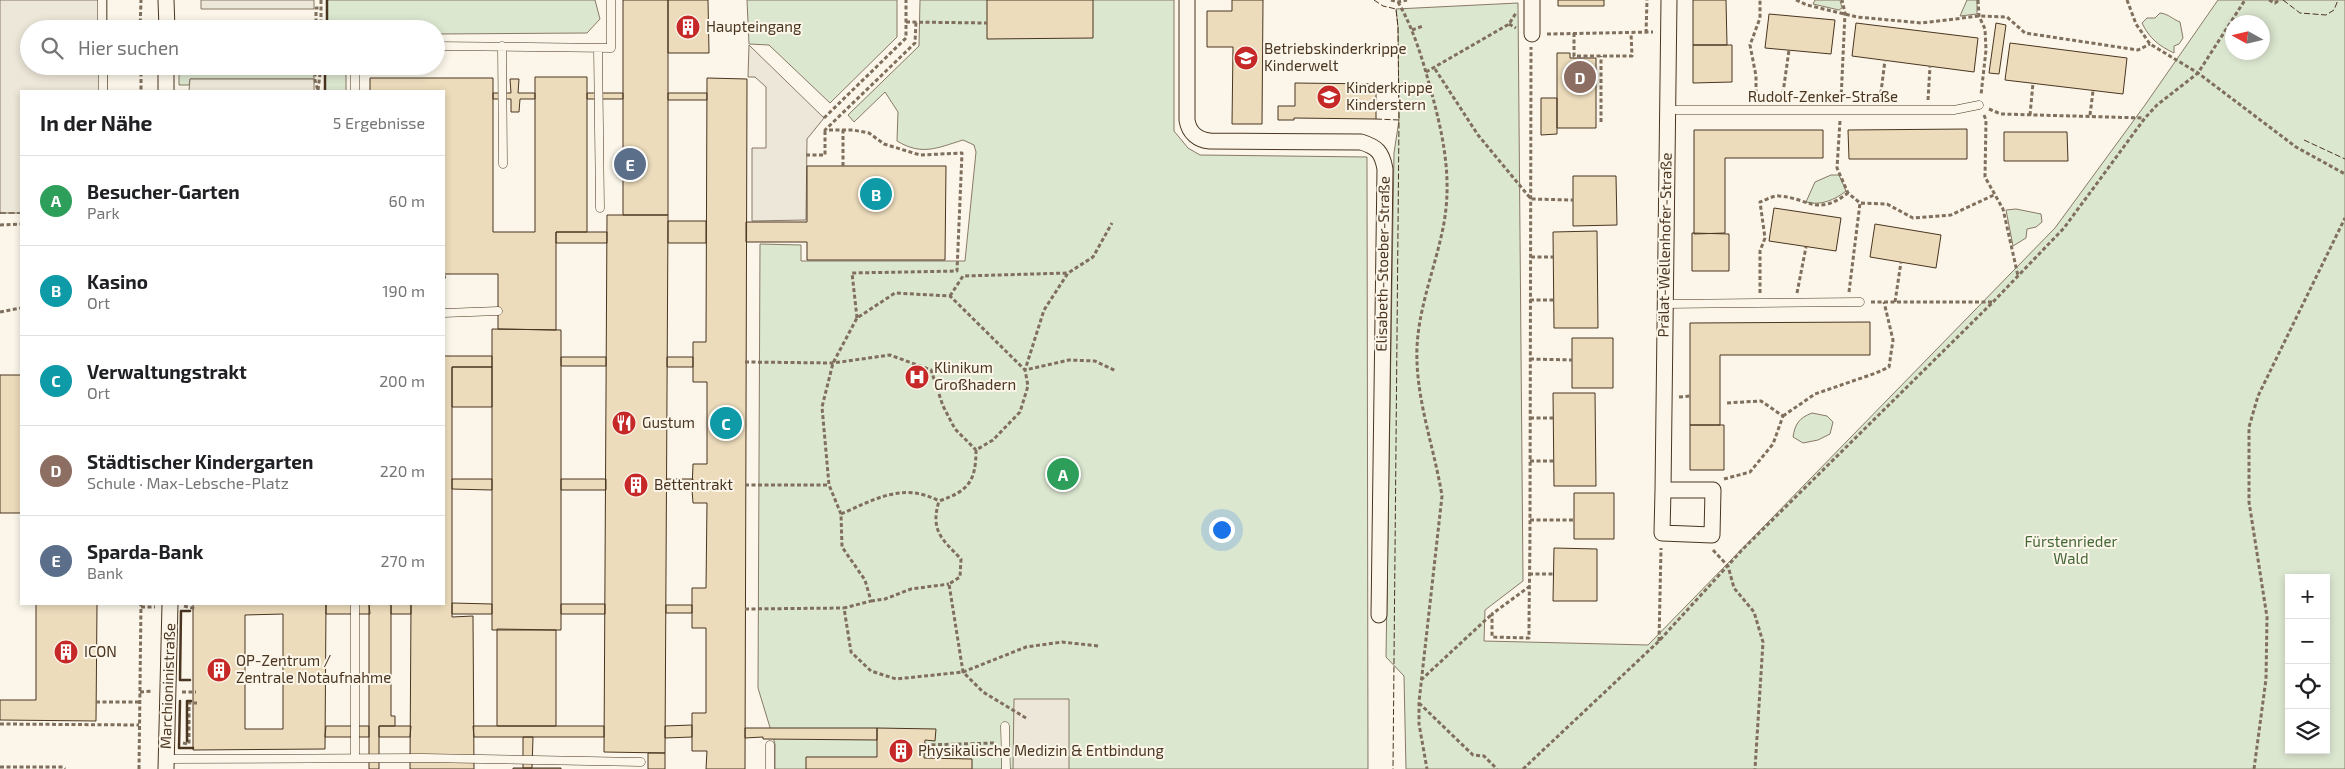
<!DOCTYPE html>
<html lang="de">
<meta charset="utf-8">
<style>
:root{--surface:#fff;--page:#f6f6f6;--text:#202124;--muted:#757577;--line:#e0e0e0;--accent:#111827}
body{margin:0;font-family:"Exo 2",sans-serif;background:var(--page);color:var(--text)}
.controls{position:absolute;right:15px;bottom:15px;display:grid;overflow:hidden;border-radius:0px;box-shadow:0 2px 8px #0003}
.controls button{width:45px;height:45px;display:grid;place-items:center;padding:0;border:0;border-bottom:1px solid var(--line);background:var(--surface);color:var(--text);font:25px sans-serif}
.compass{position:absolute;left:2225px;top:15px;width:45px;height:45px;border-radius:50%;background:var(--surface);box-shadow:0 2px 8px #0003;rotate:278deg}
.you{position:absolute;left:1221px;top:529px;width:18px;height:18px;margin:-12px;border:4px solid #fff;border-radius:50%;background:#1a73e8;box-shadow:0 0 0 8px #1a73e833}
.badge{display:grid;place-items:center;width:32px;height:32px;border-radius:50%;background:var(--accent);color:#fff;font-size:16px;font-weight:700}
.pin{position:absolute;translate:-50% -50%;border:2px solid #fff;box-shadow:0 1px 5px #0006}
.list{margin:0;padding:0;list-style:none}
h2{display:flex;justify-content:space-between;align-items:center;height:65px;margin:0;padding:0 20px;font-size:21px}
h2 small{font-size:16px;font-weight:400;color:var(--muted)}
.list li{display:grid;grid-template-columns:32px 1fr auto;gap:15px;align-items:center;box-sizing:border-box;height:90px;padding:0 20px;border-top:1px solid var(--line)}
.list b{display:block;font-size:19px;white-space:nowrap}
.list p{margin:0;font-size:16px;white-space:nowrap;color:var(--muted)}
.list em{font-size:16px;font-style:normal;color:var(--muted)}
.icon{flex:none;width:28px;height:28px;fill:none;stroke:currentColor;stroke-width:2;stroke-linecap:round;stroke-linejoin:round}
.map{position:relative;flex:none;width:2345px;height:769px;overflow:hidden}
.search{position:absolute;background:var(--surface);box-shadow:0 2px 8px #0003;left:20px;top:20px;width:425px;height:55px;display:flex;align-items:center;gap:12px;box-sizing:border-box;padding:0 18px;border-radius:28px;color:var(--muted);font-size:19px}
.panel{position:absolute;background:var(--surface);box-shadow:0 2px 8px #0003;left:20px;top:90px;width:425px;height:515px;border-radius:0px}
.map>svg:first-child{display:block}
</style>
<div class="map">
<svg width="2345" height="769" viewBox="0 0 2345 769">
<rect width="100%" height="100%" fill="#fbf6e9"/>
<path fill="#dce7d0" stroke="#887966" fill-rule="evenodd" d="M327,0H595L600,19L587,33L436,34V29H327Z
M747,0H897V37L830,103L769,45L749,44Z
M920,0H1174V131L1188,148L1200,155L1367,157L1368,769H775V744L758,688L760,244L801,245V261H965L976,152L974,145L963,140C937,148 922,156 897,141L898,112L885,92L854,122L848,115L919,46Z
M1815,0H1840L1842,8L1839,10L1813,4Z
M1967,0H1977V14L1960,16Z
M2218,0H2345V769H1406L1404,676L1386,657L1394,153L1399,120L1398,27L1396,9L1518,3L1523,581L1485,610L1484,641L1648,645L2055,228L2145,105ZM2232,22H2262V52H2232ZM2289,578H2326V750H2289Z
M2160,13C2169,14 2172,19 2180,22L2183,38L2179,44L2174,46V53C2159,46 2149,38 2142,23L2147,18H2155Z
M184,66H314V79H190L189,85H179V74Z
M325,66H346V91H325Z
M1831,175H1839L1846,191C1835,200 1820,206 1806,202L1815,182Z
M2016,209L2041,214L2042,222L2036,227L2027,229L2026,238L2013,246L2006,210Z
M1812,413L1827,416L1833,422L1830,434L1818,440L1803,443L1793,437C1795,424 1799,418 1812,413Z"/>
<path fill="#ede7d9" stroke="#887966" d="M0,0H107V29H29V66H107V91H21V213H0Z
M201,0H314V9H201Z
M749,45L824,118L807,139L806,220L752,221V148H766V87L755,77H748Z
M190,79H314V91H189Z
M1014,699H1069V769H1013Z"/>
<path fill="#ecdcbc" stroke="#4a3520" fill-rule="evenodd" d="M623,0H668V215H623Z
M668,0H708L709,53H668Z
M987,0H1093V38L987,39Z
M1232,0H1263L1262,124H1232L1233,47H1207V11H1232Z
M1558,0H1604V6H1558Z
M1693,0H1726L1727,45H1693Z
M1769,14L1835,20L1831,54L1765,48Z
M1856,23L1978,38L1974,72L1852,56Z
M1996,23L2006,25L1999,74L1989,73Z
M2010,43L2127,58L2123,94L2005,80Z
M1693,45H1732V82L1693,83Z
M1557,53H1570V58H1596V128H1557Z
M535,77H587V232H556V330L498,329V274H444V91H370V78H493V232H535Z
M707,78L747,79L745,769H706L707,751H692V713H706V628H692V588H706L707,503H693L692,490L693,464H707V382H693V342H706Z
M510,79H519L518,93H535V99H520L519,112H511V99H493V93H511Z
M1295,83L1376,84V119L1294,118V120H1278V106H1295Z
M587,93H623V99H587Z
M668,93H707V100H668Z
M1541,98H1557V134L1541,135Z
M1967,129V159H1849L1848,130Z
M1694,130H1823V158H1725V233L1694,234Z
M2004,132H2067L2068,161H2004Z
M807,166H946L945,260H807V242H746V222H807Z
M1573,176H1616L1617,225L1573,226Z
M1774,208L1841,218L1836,251L1769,241Z
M607,215H668L665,753L604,752Z
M668,221H706V243H668Z
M1875,224L1941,235L1936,268L1870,257Z
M1597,231L1598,328H1554L1553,232Z
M556,232H607V243H556Z
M1692,233L1729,234V271H1692Z
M1870,322V355H1720V425H1690V323Z
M492,329L561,330V630H492Z
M1572,338H1613V388H1572Z
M444,356H492V367H452V617L473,616L474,769H410L411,604H444Z
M561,357H606V366H561Z
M667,357H693V367H667Z
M452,367H492V407H452Z
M0,375H21V513H0Z
M1553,393H1595L1596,486H1554Z
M1690,425H1724V470H1690Z
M452,479H492V490L452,489Z
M561,479H606V490H561Z
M667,479H693L692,490H667Z
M1574,493H1614V539H1574Z
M1554,548L1597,549V601H1553Z
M452,603L492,604V614H452Z
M36,604H97L96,721L0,720V700H36Z
M193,604H326L325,749L193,750ZM283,614V729H245V615Z
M326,604H369L370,614H326Z
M369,604H391V716H395V726H379V769H369Z
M391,604H411V614H391Z
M561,604H605V614H561Z
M666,605H692V613H666Z
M497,629L556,630V726H497Z
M692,725V737L665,738V726Z
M326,726H369V737H325Z
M379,726H411L410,737H379Z
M473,726H604V737H474Z
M745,728H877V740L763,739V737L745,738Z
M877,728L936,729L935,741L925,740L924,758L972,759V769H806V757H877Z
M523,737H533L532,768H523Z
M648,753H665V769H648Z
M513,768H561V769H513Z"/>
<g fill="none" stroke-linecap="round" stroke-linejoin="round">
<defs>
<path id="lane" d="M102,0V29
M436,46L611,48V0
M502,46L503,164
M598,48L600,208
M103,66V91
M355,66V91
M1667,110H1954L1979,105
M1665,304L1860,302
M444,313L498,311
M1005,726L1006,769
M355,758V604
M166,759L423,758L641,762
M770,769V745"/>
<path id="street" d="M166,0L167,29
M1187,0V120C1189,133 1198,140 1210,141L1361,142C1377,147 1382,152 1385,169L1379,615
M1532,34V0
M166,91V66
M1663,490L1669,0
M1663,490H1713L1712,535L1662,533Z
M166,769L170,604"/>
</defs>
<use href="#lane" stroke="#4a3520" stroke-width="9"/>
<use href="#street" stroke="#4a3520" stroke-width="17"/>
<path stroke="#7f6f5c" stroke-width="3" stroke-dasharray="4 2.5" stroke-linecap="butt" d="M321,0V29
M1391,0L1398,2L1407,0
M1796,0L1807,5L1857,17L1922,23L1979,16L2007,17L2025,33L2138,50L2150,44
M1978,0L1979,16L1985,29L1986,50L1981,95
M2127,0L2136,24L2150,44L2198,73L2296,147L2345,174
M2269,0L2275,3L2279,0
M1398,2C1413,28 1422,57 1430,87C1443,134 1453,179 1443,228C1435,268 1419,306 1417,347C1415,398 1434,446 1442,496L1419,702V724L1427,769
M906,22L987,23
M1509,24L1516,28
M140,29L141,0
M316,29V8H321
M1412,30L1423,26
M1574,33V56H1632L1631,33
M1646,33L1647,0
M1547,34L1653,32
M141,66V91
M315,66V80L318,91
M1435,69L1478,135L1531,199L1573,200
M1426,72L1509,24L1516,13
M318,90L321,66
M1756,100V76L1750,45L1760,18V0
M1782,100L1789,50
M1841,100L1845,13L1842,0
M1880,100L1885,60
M1928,100L1930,66
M1989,109L2001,114L2144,118
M1984,115L1986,120L1985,177L2003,209L2018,276
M2030,115L2033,83
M2090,115L2093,91
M824,118L906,38V0
M1840,121L1837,168L1848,193L1860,203L1887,204L1913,218L1951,215L1994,195
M1601,122V56
M806,155H825V130
M843,166V130
M0,225L21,224
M1531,257H1553
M444,277H446
M1849,292L1860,203
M1760,293V251L1765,238L1760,202C1766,200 1774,195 1779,196C1809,198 1816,217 1848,193
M1797,293L1806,247
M950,296L963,276L1068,273
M1530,300H1553
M1871,302H1992
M1895,302L1901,262
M0,312L21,308
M857,318L852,273L957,271L962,153L920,155L884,144L869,133L853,130H825L915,43L916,22
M1530,359L1572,360
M745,362L833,363L890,355L931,370L943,406L955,429L976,450
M1679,397L1690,396
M1783,416L1815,394L1876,373L1889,367L1893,340L1884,302
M1530,418H1553
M1530,461H1553
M1724,479L1750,472L1773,444L1783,416L1761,401L1726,403
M745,485H829
M841,514C875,499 903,482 939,501
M1530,520H1574
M1713,550L1728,566L1734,588L1754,612L1763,642L1755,769
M1529,574H1553
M1530,586L1492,614V637L1529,638C1529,598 1530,559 1530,520L1531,47
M871,601L885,599L911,589L949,584
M184,606L196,609
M141,607H155
M745,609L844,608
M1659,641L1661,548
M1098,646L1062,642L1026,647L963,672L896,679L871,671L851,652L844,608L871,601L865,580L842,547L841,514L829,485L822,407L833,363L857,318L895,293L950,296L1025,370L1069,360L1095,361L1116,371
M1421,680L1492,614
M140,692L153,691
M182,692H196
M96,702H140
M1419,703L1473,755L1484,756L1497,769
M1026,718L983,692L963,672L949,584L960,577L961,559C942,539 930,531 939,501C968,491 976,482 976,450L993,440L1020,412L1028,386L1025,370L1044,310L1068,273L1093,257L1112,223
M0,724L139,725
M183,743L189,744V703H197
M925,745L994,743
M0,767H63L65,769
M139,769L141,604
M1523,769L1658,642L1743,549L1993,302L2064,228L2145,118L2157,105L2198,73L2245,0
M2254,769L2266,679L2267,617L2249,502V427L2258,396L2345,218"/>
<use href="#lane" stroke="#fbf6e9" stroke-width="8"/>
<use href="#street" stroke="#fbf6e9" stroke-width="15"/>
<path stroke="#4a3520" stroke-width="1" stroke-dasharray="6 2.5" stroke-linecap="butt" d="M1374,0L1383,6L1396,9L1398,27L1399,120
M2283,0L2300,13L2326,15L2334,10L2338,0
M1376,119L1399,120L1393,769
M2304,140L2345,159
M0,213H21"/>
<path stroke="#4a3520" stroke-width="2.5" d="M327,29V0
M325,91V66
M190,611H181L180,680H190
M180,701L179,748H193
M187,741V701H191"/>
</g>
<defs>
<symbol id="building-disc" viewBox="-11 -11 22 22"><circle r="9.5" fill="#c62828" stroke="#fbf6e9"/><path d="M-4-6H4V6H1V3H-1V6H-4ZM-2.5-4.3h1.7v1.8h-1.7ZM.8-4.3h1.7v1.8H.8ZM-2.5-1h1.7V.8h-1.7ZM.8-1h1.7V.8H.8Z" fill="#fff"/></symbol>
<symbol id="school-disc" viewBox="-11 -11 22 22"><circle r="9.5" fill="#c62828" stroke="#fbf6e9"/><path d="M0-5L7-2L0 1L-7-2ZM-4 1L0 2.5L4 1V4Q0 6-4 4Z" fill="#fff"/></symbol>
<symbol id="hospital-disc" viewBox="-11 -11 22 22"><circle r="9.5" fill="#c62828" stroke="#fbf6e9"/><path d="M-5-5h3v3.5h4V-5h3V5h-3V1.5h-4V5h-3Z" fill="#fff"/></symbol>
<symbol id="restaurant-disc" viewBox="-11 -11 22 22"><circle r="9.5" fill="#c62828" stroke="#fbf6e9"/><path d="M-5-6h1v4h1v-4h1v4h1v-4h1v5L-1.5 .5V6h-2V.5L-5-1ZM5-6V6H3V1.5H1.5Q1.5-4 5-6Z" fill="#fff"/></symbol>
</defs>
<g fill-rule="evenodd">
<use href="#building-disc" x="674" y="13" width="28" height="28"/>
<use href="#school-disc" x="1232" y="44" width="28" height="28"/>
<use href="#school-disc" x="1315" y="83" width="28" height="28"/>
<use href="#hospital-disc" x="903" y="363" width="28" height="28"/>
<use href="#restaurant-disc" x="610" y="409" width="28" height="28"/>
<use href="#building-disc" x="622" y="471" width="28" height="28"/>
<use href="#building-disc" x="52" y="638" width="28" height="28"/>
<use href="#building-disc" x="205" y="656" width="28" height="28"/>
<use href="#building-disc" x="887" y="737" width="28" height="28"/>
</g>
<g text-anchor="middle" stroke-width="4" stroke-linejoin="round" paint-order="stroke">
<g font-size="15" fill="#4a3520" stroke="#fbf6e9" text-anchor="start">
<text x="706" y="32">Haupteingang</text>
<text x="1264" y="54">Betriebskinderkrippe<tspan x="1264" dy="17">Kinderwelt</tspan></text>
<text x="1346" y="93">Kinderkrippe<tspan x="1346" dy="17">Kinderstern</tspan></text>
<text x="934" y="373">Klinikum<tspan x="934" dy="17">Großhadern</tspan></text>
<text x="642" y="428">Gustum</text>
<text x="654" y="490">Bettentrakt</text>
<text x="84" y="657">ICON</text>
<text x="236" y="666">OP-Zentrum /<tspan x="236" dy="17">Zentrale Notaufnahme</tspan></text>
<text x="918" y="756">Physikalische Medizin &amp; Entbindung</text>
</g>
<g font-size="15" fill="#4a3520" stroke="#fbf6e9">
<text x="1823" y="102">Rudolf-Zenker-Straße</text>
<text transform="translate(1665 245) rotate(-89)" y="5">Prälat-Wellenhofer-Straße</text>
<text transform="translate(1383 264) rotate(-89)" y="5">Elisabeth-Stoeber-Straße</text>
<text transform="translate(168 686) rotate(-88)" y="5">Marchioninistraße</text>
</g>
<g font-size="15" fill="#436837" stroke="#fbf6e9">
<text x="2071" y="547">Fürstenrieder<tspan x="2071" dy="17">Wald</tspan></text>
</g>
</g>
</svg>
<div class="controls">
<button>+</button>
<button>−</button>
<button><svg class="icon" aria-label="locate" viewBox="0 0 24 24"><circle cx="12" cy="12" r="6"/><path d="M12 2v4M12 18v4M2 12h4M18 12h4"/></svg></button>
<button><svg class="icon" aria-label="layers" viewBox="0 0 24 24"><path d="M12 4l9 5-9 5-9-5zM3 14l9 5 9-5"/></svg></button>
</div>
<svg class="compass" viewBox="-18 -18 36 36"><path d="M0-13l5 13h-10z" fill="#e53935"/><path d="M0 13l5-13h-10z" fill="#757577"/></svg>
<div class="you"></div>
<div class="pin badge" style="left:1063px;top:474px;background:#2e9e5b">A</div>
<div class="pin badge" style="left:876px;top:194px;background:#0f9aa8">B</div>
<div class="pin badge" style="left:726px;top:423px;background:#0f9aa8">C</div>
<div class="pin badge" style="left:1580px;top:77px;background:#8d6e63">D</div>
<div class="pin badge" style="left:630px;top:164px;background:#5c6f8a">E</div>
<div class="search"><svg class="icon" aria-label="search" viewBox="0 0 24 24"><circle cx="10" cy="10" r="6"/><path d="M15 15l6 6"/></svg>Hier suchen</div>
<section class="panel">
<h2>In der Nähe<small>5 Ergebnisse</small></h2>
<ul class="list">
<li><span class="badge" style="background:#2e9e5b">A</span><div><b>Besucher-Garten</b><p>Park</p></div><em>60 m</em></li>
<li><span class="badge" style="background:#0f9aa8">B</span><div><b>Kasino</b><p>Ort</p></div><em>190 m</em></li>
<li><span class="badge" style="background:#0f9aa8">C</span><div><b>Verwaltungstrakt</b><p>Ort</p></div><em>200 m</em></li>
<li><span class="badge" style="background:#8d6e63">D</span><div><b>Städtischer Kindergarten</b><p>Schule · Max-Lebsche-Platz</p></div><em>220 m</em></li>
<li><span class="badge" style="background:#5c6f8a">E</span><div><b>Sparda-Bank</b><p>Bank</p></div><em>270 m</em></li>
</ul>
</section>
</div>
